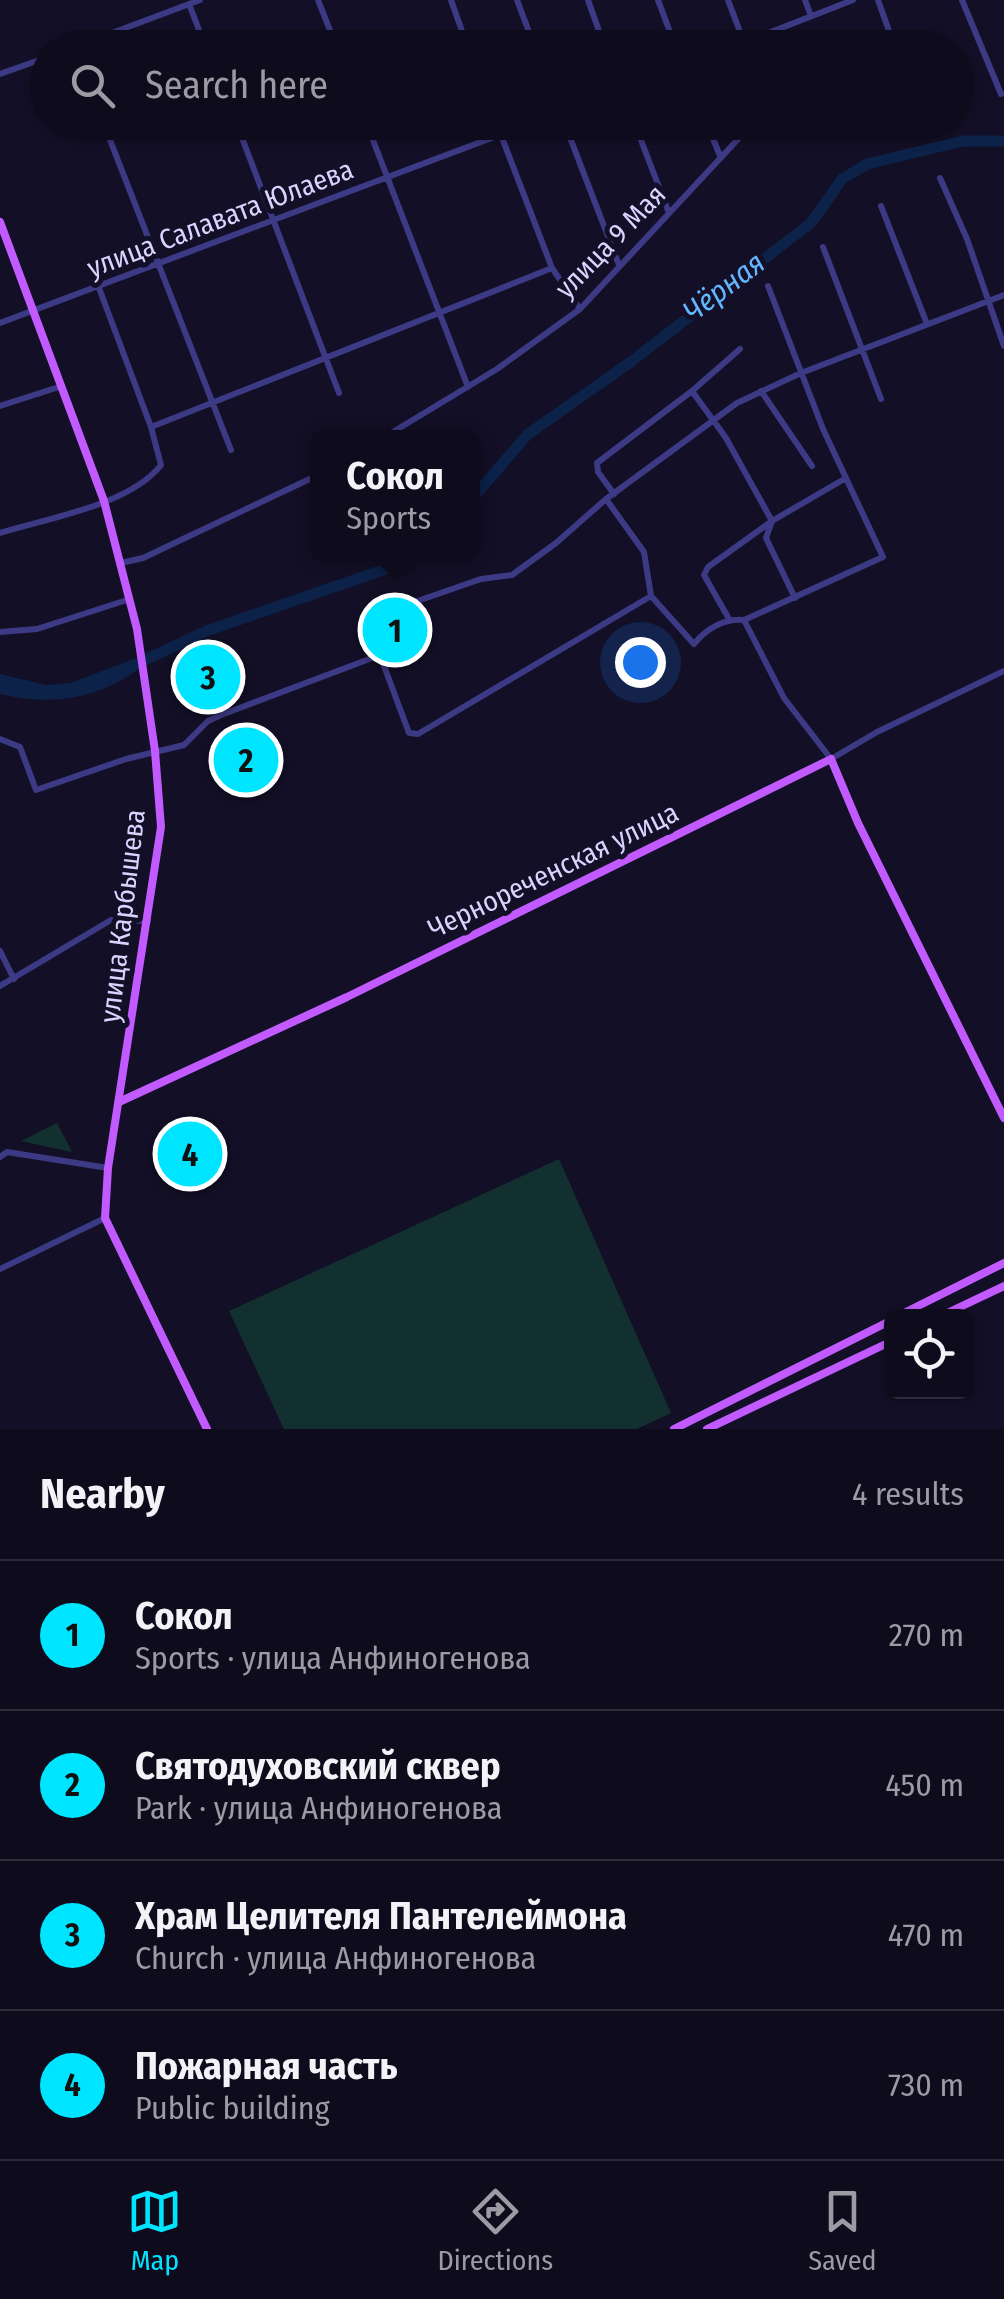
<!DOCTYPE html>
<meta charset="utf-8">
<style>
:root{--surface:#0e0b1c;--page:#1c1929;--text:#f1f3f6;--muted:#9b9ba3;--line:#2e2b3b;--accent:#00e5ff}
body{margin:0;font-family:"Fira Sans Condensed",sans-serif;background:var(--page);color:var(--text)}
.controls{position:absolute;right:30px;bottom:30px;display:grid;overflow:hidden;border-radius:15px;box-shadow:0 2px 8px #0004}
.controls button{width:90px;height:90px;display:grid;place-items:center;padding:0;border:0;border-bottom:2px solid var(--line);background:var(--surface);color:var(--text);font:50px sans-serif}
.you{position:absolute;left:640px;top:662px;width:35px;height:35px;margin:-25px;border:8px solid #fff;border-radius:50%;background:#1a73e8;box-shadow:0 0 0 15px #1a73e833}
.badge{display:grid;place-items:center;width:65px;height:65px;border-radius:50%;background:var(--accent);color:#111;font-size:32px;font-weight:700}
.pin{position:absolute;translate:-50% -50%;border:5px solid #fff;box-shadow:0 2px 10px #0006}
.popup{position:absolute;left:310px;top:430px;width:170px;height:130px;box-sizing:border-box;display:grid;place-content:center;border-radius:15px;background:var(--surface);filter:drop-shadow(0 2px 8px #0005);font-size:32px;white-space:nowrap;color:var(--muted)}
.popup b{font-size:38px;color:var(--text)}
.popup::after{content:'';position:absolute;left:50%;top:100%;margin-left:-20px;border:20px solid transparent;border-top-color:var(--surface)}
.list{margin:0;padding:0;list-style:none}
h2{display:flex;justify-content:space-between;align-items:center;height:130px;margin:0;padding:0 40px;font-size:42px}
h2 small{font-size:32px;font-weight:400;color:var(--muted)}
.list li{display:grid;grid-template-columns:65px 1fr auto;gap:30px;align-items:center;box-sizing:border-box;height:150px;padding:0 40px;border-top:2px solid var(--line)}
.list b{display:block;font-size:38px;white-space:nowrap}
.list p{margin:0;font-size:32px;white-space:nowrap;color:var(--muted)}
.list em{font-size:32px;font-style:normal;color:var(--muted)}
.icon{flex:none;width:55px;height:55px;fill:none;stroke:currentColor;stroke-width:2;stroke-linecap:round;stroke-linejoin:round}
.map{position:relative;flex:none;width:1004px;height:1429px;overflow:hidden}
.search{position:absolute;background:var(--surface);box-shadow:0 2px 8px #0004;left:30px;right:30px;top:30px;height:110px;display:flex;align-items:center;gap:25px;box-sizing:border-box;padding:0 35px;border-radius:55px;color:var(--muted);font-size:38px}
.sheet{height:730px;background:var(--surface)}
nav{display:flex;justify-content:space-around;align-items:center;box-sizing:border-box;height:140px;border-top:2px solid var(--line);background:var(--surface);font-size:28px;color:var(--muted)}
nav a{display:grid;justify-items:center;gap:5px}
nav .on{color:var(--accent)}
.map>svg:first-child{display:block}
</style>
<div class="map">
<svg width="1004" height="1429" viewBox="0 0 1004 1429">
<rect width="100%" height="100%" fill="#130f26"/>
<path fill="#12302f" d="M247,740L258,777L242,782L235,743Z
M57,1123L72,1152L21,1141Z
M559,1159L671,1413L637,1429H284L229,1311Z"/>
<path fill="#0c2248" d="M133,659L136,671C94,700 49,706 0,694V674L46,685L71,683Z"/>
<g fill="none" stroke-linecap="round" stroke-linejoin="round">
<path stroke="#0c2248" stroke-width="11" d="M472,499L527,435L632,361L812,222L842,179L867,164L963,141H1004
M121,671L209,630L389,568L408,552"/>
<path stroke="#3d3a85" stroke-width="6" d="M318,0L337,48
M451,0L468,48
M517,0L535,48
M588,0L605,48
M658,0L676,48
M728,0L746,48
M805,0L811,16
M878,0L895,48
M962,0L1001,94
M189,4L206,48
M72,48L200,0
M730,48L853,0
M0,74L48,57
M103,122L231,450
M236,122L339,393
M366,122L468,387
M496,122L552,268L580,309
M564,122L619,265
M634,122L669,213
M706,122L721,158
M940,178L967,239L1004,346
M881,206L927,324
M823,247L881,399
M768,286L823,429L883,557L744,620L784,698L831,759L877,732L1004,671
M0,323L534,122
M692,391L726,438L772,521L766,538L795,598
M761,391L812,466
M0,406L62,386
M151,427L552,268
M383,438L497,369L580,309L754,122
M614,494L598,472L597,463L692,391L740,349
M606,499L644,552L651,596L694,644C706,629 724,618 744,620
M0,533C48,518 130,505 161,465L151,427L99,288
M121,563L143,558L318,475
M729,619L704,575L708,567L772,521L846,478
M0,632L37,629L130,599
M380,655L409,733L418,734L651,596
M0,739L20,747L36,790L126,759L184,745L208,721L221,715L380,655L373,624L380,614L481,579L512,575L556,543L606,499L737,403L801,373L1004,295
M0,951L14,979
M0,986L111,920L148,921
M0,1157L7,1152L108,1168
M0,1269L105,1218"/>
<path stroke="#c25bff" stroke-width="8" d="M0,222L104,501L137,629L155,751L161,827L108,1168L105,1218L207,1429
M119,1102L347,997L831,759L858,823L1004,1118
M898,1316L1004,1263
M941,1316L1004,1286
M674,1429L892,1320
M707,1429L892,1341"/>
</g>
<g text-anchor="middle" stroke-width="10" stroke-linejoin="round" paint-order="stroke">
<g font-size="28" fill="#d9d4ff" stroke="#130f26">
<text transform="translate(220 218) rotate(-21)" y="10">улица Салавата Юлаева</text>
<text transform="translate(610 241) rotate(-46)" y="10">улица 9 Мая</text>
<text transform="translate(553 870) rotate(-26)" y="10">Чернореченская улица</text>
<text transform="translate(122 916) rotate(-83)" y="10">улица Карбышева</text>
</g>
<g font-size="30" font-style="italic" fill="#62b6ff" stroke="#130f26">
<text transform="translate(724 287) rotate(-37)" y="10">Чёрная</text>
</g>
</g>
</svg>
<div class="controls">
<button><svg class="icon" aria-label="locate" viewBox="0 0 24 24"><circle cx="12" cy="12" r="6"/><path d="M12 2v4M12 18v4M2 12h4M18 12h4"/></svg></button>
</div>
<div class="you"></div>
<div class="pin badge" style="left:395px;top:630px">1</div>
<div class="popup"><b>Сокол</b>Sports</div>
<div class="pin badge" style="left:246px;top:760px">2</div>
<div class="pin badge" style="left:208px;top:677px">3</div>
<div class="pin badge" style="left:190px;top:1154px">4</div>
<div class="search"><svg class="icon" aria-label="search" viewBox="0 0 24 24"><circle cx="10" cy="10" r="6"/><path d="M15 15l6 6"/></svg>Search here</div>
</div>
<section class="sheet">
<h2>Nearby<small>4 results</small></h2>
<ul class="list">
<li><span class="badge">1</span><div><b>Сокол</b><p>Sports · улица Анфиногенова</p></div><em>270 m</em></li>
<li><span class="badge">2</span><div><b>Святодуховский сквер</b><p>Park · улица Анфиногенова</p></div><em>450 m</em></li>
<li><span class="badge">3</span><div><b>Храм Целителя Пантелеймона</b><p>Church · улица Анфиногенова</p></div><em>470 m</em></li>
<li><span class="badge">4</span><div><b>Пожарная часть</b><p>Public building</p></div><em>730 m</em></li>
</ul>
</section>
<nav>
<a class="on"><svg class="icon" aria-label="map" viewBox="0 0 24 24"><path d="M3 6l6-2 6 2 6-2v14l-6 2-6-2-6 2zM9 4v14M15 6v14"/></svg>Map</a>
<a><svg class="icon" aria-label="directions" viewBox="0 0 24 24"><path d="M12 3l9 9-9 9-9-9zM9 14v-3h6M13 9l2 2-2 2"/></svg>Directions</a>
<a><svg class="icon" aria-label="saved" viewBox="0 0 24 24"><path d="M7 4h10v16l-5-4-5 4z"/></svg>Saved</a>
</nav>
